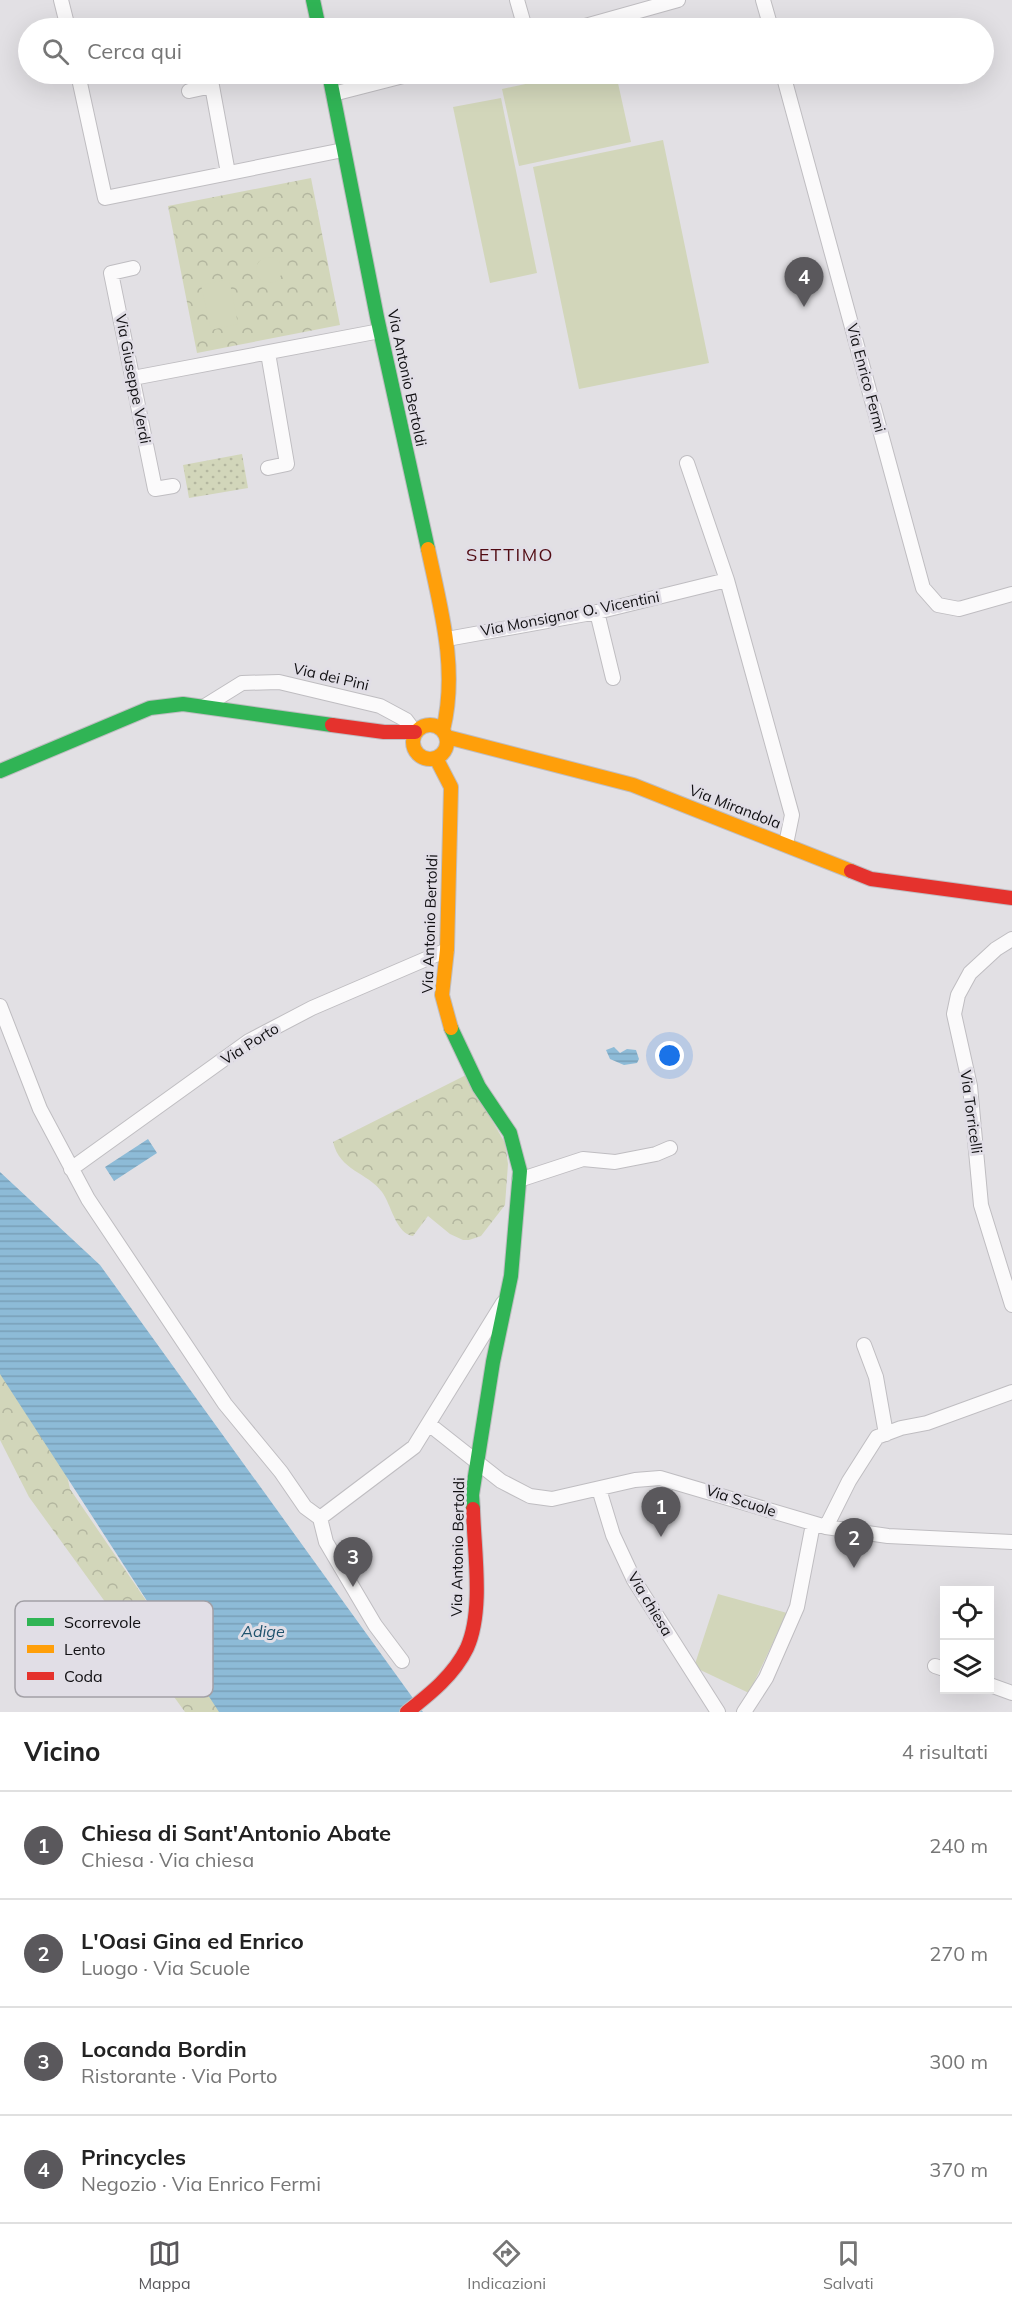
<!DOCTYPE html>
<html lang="it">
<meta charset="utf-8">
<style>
:root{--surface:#fff;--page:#f2f2f2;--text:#222;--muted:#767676;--line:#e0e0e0;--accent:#5a585c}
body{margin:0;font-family:Mulish,sans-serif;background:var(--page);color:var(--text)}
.controls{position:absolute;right:18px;bottom:18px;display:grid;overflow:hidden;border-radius:0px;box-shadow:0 6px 24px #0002}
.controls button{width:54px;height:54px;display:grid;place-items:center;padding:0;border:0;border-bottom:2px solid var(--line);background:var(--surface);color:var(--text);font:30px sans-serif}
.you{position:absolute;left:670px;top:1056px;width:21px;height:21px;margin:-15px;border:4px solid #fff;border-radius:50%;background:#1a73e8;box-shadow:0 0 0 9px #1a73e833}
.badge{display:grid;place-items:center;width:39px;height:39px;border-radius:50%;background:var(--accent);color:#fff;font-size:20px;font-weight:700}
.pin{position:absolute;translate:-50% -50px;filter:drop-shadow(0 2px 3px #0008)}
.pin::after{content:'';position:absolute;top:32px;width:21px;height:18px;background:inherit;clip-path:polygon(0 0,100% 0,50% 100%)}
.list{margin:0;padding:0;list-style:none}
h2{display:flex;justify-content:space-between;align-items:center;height:78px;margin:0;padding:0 24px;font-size:26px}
h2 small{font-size:20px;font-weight:400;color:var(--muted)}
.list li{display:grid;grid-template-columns:39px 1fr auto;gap:18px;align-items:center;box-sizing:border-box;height:108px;padding:0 24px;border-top:2px solid var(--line)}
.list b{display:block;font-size:22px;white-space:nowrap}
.list p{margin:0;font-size:20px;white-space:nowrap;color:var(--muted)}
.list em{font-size:20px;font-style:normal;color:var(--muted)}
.icon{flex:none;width:33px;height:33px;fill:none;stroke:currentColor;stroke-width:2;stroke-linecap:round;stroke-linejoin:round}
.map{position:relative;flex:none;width:1012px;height:1712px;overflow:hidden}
.search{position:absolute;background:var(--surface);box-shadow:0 6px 24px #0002;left:18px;right:18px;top:18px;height:66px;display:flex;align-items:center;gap:15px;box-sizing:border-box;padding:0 21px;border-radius:33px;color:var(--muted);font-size:22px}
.sheet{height:510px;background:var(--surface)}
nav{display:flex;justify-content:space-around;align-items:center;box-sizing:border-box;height:84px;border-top:2px solid var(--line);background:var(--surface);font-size:16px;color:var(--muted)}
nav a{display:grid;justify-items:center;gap:3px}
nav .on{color:var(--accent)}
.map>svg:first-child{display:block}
</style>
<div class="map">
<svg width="1012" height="1712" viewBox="0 0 1012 1712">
<defs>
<pattern id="grass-dots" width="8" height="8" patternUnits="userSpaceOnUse" patternTransform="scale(1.5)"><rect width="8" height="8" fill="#d2d6ba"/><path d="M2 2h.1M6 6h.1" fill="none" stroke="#b3b69f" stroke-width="1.8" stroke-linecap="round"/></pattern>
<pattern id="forest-crowns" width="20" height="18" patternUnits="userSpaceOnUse" patternTransform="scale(1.5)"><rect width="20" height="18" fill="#d2d6ba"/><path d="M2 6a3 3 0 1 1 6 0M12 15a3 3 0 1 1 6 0" fill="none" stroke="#b3b69f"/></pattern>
<pattern id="water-rules" width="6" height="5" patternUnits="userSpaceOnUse" patternTransform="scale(1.5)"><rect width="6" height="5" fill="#8dbbd7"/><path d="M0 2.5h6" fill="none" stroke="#79a0b8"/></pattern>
</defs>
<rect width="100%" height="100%" fill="#e2e0e4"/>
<path fill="url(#grass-dots)" d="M242,454L248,488L189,498L183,465Z"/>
<path fill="url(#forest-crowns)" d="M311,178L340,325L197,353L168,206Z
M466,1075L505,1143L508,1164L505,1205L481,1236L469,1240H463L450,1234L428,1216L413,1236C396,1234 391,1204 382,1192C367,1172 340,1171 333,1142Z
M0,1363L67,1475L70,1489L222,1712H185L29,1497L0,1440Z"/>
<path fill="#d2d6ba" d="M572,74H616L631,142L519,166L502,89Z
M501,98L537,273L490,283L453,107Z
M663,140L709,363L579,389L533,167Z
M256 270a13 13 0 1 1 26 0a13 13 0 1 1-26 0Z
M229,279L238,324L211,330L201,285Z
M718,1594L787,1613L749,1693L694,1667Z"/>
<path fill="url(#water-rules)" d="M614,1047L620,1053L627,1049L636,1050L639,1059L637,1063L624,1065L610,1059L606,1050Z
M148,1139L157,1153L114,1181L105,1167Z
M0,1172L100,1265L423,1712H219L0,1374Z"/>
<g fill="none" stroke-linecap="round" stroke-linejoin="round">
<defs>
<path id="street" d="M61,0L68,28
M517,0L525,28
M763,0L771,28
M578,28L678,0
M78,74L105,198L343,150
M783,74L923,588L938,605L959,609L1012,594
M189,91L212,86L228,173
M333,94L411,74
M133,268L111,273L155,489L173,486
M268,353L287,464L268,468
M133,378L380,331
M687,463L727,580L792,815L786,844
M597,612L613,678
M447,639L597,612L727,580
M205,706L242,683L279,682L380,706L406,720L415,732
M1012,939L996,949L970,973L958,995L954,1014L970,1086L981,1205L1012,1305
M0,1006L40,1109L88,1199L225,1404L281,1472L305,1507L320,1518L326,1542L375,1625L402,1661
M71,1169L249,1041L312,1008L447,950
M519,1180L583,1159L615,1162L656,1154L670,1148
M864,1345L876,1377L886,1434
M430,1425L501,1481L530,1496L552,1499L635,1480L660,1478L826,1527L888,1536L1012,1542
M599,1489L613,1535L634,1580L718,1712
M320,1518L414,1447L503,1303
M826,1527L849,1481L877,1437L901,1428L927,1423L1012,1392
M935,1666L944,1669
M990,1685L1012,1693
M744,1712L766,1678L797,1607L813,1524"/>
<path id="fast" d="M313,0L319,28
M329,74L377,317L428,549
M0,771L150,708L183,704L332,725
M451,1028L479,1087L510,1133L520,1171L511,1276L493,1362L472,1495L473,1509"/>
<path id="slow" d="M428,549C441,610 458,669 443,730
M413 742a17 17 0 1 1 34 0a17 17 0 1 1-34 0Z
M447,737L633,785L851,871
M436,758L451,787L447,950L442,995L451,1028"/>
<path id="jam" d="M332,725L384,732H415
M851,871L871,879L1012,898
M407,1712C430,1694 454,1675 467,1648C484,1610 474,1550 473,1509"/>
</defs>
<use href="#street" stroke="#bfbdc1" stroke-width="16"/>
<use href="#fast" stroke="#bfbdc1" stroke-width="16"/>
<use href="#slow" stroke="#bfbdc1" stroke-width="16"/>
<use href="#jam" stroke="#bfbdc1" stroke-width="16"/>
<use href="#street" stroke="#fbfafb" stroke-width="14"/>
<use href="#fast" stroke="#30b455" stroke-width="14"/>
<use href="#slow" stroke="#ff9f0a" stroke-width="14"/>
<use href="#jam" stroke="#e5322d" stroke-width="14"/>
</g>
<g text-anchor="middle" stroke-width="6" stroke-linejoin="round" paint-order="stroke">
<g font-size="15" fill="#100f12" stroke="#e1dee6">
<text transform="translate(407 378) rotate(78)" y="5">Via Antonio Bertoldi</text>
<text transform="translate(866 378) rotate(75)" y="5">Via Enrico Fermi</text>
<text transform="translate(133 379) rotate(79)" y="5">Via Giuseppe Verdi</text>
<text transform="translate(570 614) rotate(-11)" y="5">Via Monsignor O. Vicentini</text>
<text transform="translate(331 677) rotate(13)" y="5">Via dei Pini</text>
<text transform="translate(735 807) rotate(21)" y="5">Via Mirandola</text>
<text transform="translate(430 924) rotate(-88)" y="5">Via Antonio Bertoldi</text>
<text transform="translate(250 1044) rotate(-32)" y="5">Via Porto</text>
<text transform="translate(971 1112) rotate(82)" y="5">Via Torricelli</text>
<text transform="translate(741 1501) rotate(18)" y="5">Via Scuole</text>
<text transform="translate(458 1547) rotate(-89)" y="5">Via Antonio Bertoldi</text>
<text transform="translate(650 1604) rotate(59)" y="5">Via chiesa</text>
</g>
<g font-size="16" font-style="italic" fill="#1f526d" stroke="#e1dee6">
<text x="263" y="1637">Adige</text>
</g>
<g font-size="18" letter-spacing="1.5" fill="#510b12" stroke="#e1dee6">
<text x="510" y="561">SETTIMO</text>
</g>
</g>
<rect x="15" y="1601" width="198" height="96" rx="9" fill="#e1dee6" stroke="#a2a0a6" stroke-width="1.5"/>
<rect x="27" y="1618" width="27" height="8" fill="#30b455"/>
<rect x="27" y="1645" width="27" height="8" fill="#ff9f0a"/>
<rect x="27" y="1672" width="27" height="8" fill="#e5322d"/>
<g font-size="16" fill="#100f12">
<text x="64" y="1628">Scorrevole</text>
<text x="64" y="1655">Lento</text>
<text x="64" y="1682">Coda</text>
</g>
</svg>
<div class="controls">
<button><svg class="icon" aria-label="locate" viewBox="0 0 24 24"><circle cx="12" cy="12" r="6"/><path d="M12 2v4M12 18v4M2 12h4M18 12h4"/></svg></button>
<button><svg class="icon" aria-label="layers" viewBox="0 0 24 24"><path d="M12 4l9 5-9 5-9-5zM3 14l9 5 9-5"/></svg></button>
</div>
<div class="you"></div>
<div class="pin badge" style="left:661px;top:1537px">1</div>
<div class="pin badge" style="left:854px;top:1568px">2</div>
<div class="pin badge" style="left:353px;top:1587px">3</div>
<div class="pin badge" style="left:804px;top:307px">4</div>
<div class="search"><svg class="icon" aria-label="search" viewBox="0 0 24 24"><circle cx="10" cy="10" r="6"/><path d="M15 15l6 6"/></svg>Cerca qui</div>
</div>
<section class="sheet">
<h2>Vicino<small>4 risultati</small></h2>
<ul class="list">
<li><span class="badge">1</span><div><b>Chiesa di Sant'Antonio Abate</b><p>Chiesa · Via chiesa</p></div><em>240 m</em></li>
<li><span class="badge">2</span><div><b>L'Oasi Gina ed Enrico</b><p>Luogo · Via Scuole</p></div><em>270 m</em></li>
<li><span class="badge">3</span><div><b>Locanda Bordin</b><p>Ristorante · Via Porto</p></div><em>300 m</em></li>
<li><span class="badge">4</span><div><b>Princycles</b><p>Negozio · Via Enrico Fermi</p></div><em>370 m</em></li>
</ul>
</section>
<nav>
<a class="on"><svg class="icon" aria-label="map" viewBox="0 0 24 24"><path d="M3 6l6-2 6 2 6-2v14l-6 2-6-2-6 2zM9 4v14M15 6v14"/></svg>Mappa</a>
<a><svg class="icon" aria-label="directions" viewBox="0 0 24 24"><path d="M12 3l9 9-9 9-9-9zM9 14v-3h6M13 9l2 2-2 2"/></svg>Indicazioni</a>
<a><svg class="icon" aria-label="saved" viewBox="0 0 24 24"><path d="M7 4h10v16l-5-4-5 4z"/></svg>Salvati</a>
</nav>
